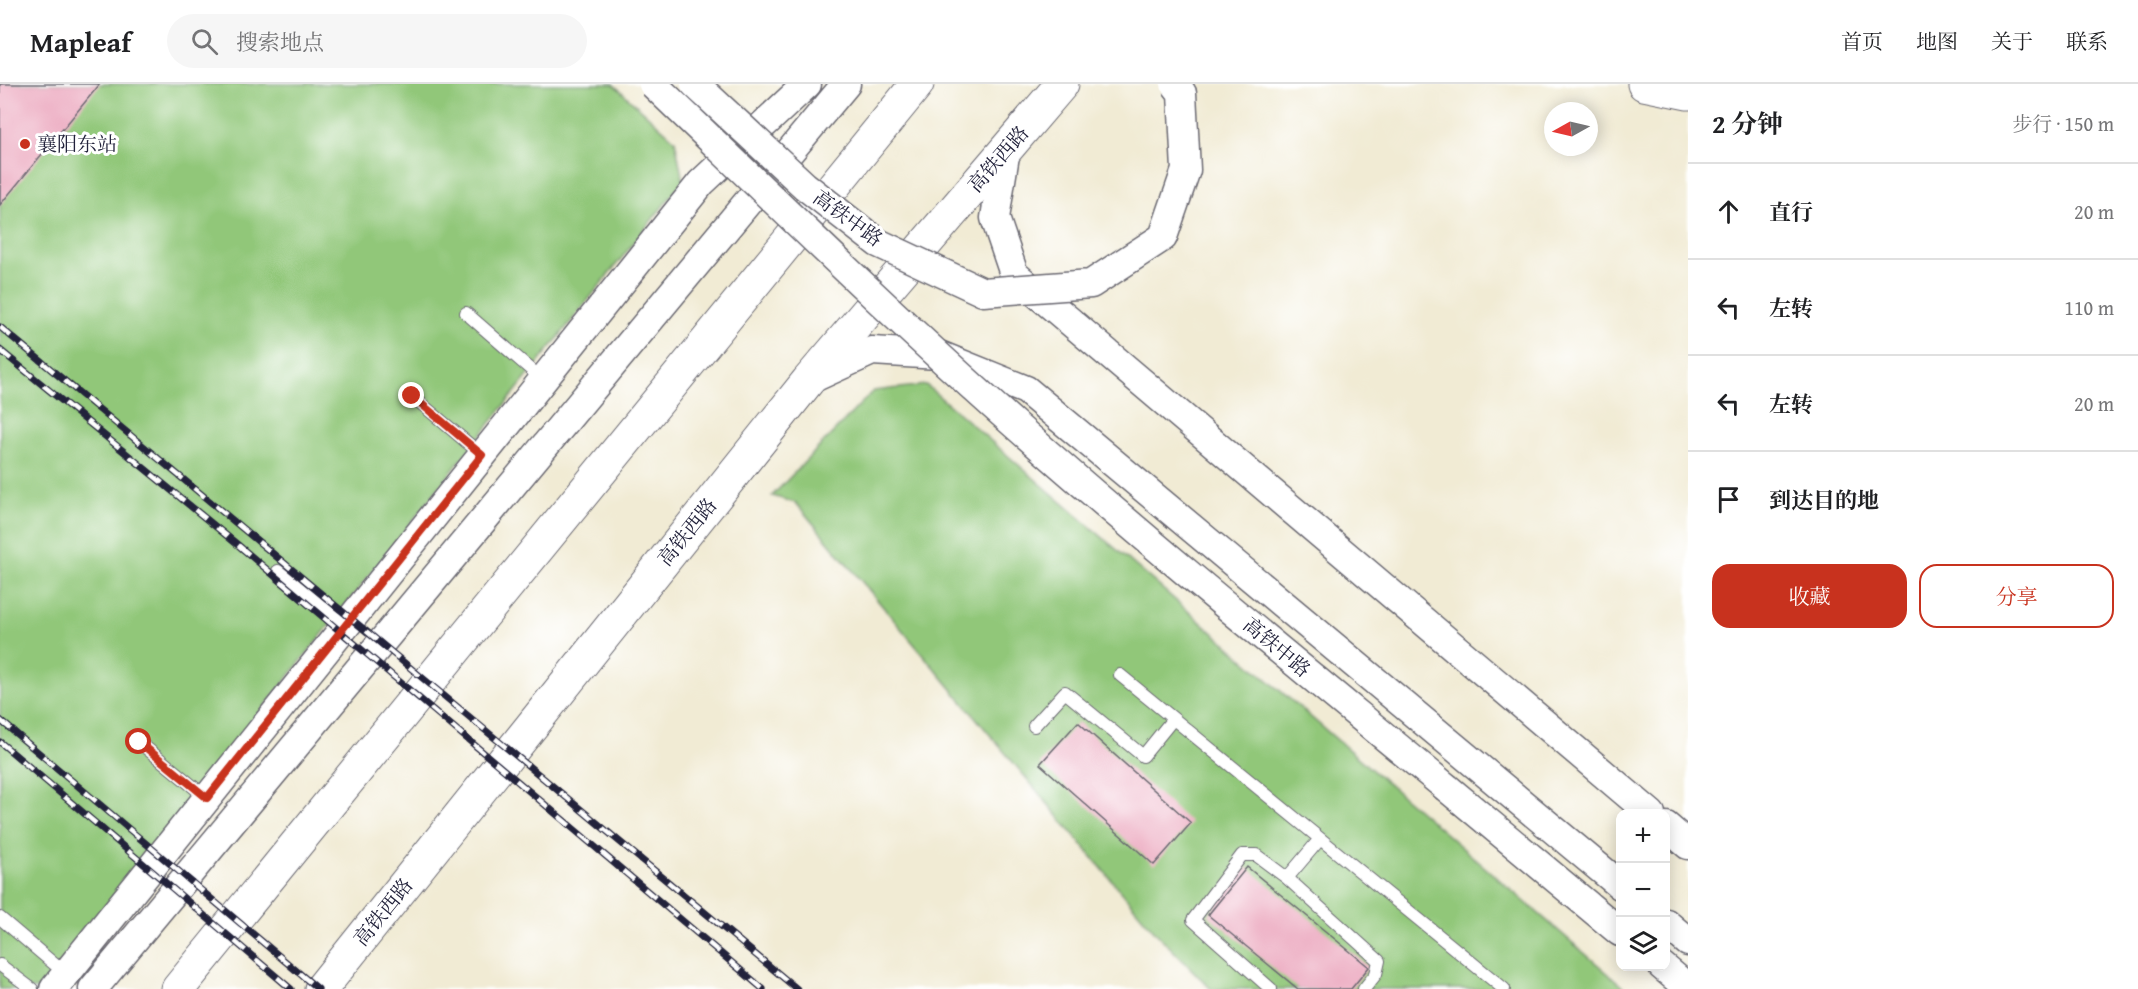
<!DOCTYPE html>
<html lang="zh">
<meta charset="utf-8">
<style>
:root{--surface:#fff;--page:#f6f6f6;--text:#202124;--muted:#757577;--line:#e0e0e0;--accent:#c8321e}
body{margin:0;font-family:"Gentium Book Plus","Noto Serif SC",serif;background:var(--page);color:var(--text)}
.controls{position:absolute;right:18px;bottom:18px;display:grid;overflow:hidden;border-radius:12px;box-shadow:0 3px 15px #0003}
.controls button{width:54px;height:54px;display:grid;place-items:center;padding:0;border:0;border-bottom:2px solid var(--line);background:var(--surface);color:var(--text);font:30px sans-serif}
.compass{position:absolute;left:1544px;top:18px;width:54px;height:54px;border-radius:50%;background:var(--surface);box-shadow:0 3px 15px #0003;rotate:262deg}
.stop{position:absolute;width:18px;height:18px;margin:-14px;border:4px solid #c8321e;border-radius:50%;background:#fff}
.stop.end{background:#c8321e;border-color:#fff;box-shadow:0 2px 6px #0008}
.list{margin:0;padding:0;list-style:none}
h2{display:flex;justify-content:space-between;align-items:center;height:78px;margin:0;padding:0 24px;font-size:26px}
h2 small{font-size:20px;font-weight:400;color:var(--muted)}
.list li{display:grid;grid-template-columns:39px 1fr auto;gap:18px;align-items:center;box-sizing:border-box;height:96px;padding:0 24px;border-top:2px solid var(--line)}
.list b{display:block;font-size:22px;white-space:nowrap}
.list em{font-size:20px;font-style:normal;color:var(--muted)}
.actions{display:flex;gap:12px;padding:18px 24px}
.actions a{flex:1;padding:14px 0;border:2px solid var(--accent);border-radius:18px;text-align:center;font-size:21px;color:var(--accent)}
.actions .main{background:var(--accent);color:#fff}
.icon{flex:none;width:33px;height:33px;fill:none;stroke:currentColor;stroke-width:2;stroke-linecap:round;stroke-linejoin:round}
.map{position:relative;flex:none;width:1688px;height:905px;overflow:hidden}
header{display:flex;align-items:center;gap:36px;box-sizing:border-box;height:84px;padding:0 30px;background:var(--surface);border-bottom:2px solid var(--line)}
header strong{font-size:28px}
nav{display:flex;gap:33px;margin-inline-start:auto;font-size:21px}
.search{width:420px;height:54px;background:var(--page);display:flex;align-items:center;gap:15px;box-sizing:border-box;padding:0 21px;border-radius:33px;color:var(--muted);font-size:22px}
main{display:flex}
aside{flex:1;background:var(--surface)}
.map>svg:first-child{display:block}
</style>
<header>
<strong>Mapleaf</strong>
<div class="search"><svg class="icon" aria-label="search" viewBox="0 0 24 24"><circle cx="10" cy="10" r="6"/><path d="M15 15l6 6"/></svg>搜索地点</div>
<nav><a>首页</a><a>地图</a><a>关于</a><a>联系</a></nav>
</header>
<main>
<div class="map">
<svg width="1688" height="905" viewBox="0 0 1688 905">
<rect width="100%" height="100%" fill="#fff"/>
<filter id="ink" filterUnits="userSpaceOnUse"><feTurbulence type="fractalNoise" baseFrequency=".0167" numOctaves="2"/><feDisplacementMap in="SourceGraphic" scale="12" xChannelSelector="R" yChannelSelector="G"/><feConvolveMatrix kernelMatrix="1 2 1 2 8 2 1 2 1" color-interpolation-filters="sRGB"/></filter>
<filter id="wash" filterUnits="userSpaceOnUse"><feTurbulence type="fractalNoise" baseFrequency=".008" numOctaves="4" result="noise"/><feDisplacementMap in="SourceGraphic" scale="24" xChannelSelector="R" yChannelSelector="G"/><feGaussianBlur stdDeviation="1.35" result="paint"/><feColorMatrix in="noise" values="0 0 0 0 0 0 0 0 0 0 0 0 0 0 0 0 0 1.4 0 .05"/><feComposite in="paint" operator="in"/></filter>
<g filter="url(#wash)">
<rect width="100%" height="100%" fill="#f1ebd4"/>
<path fill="#91c779" stroke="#5a745a" stroke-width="1.5" d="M0,0H613L675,56L683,97L40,905H0Z
M926,301L1626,905H1211L1155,848L796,419L772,412L873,307Z"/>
<g id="blocks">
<path fill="#edaec3" d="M0,0H100L0,121Z
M1078,638L1191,739L1154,781L1040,680Z
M1247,783L1369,883L1351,905H1298L1208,831Z"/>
</g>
</g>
<g filter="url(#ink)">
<use href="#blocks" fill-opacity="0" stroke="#6a6871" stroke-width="1.5"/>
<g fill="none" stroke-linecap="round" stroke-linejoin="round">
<defs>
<path id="service" d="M466,229L543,296
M412,312L482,371
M278,487L345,542
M1120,591L1504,905
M1034,642L1065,608L1143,672L1173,635
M139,658L207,714
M1287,794L1320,755
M0,834L66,890
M0,881L32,905
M1271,905L1193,836L1242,771H1256L1287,794L1379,877L1376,890L1364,905"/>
<path id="tertiary" d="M1006,65L995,134L1014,190L1651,730
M809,296L872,267L939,271L1026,306L1620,801
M1447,704L1620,848
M1666,742L1688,761
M1666,839L1688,858
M1662,882L1688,904
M54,905L701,99L807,0
M93,905L846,0"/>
<path id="secondary" d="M178,905L917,0
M321,905L808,297L1062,0"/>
<path id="trunk" d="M1644,0L1688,9"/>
</defs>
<use href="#service" stroke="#6a6871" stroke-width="14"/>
<use href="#tertiary" stroke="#6a6871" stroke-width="31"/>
<use href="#secondary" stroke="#6a6871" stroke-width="35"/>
<use href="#trunk" stroke="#6a6871" stroke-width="35"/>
<use href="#service" stroke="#fff" stroke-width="12"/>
<use href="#tertiary" stroke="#fff" stroke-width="28"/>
<use href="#secondary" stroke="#fff" stroke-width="33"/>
<use href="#trunk" stroke="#fff" stroke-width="33"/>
<defs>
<path id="rail" d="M0,243L797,905
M0,266L238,461L763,905
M0,636L318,905
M0,658L291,905"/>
</defs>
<use href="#rail" stroke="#22223b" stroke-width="7"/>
<use href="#rail" stroke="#fff" stroke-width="4.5" stroke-dasharray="14" stroke-linecap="butt"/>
<defs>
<path id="tertiary-bridge" d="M653,0C772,114 890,230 1014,340C1155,465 1302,584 1447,704
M695,0L805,102L878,159L983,208L1091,200L1163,153L1186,86L1182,9L1175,0"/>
</defs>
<use href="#tertiary-bridge" stroke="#6a6871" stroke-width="31" stroke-linecap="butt"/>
<use href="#tertiary-bridge" stroke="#fff" stroke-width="28"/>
</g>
</g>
<g fill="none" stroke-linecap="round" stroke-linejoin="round" filter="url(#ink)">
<path stroke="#c8321e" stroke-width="8" d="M139,658L207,714L482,371L412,312"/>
</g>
<circle fill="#c8321e" stroke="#fff" stroke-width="2" cx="25" cy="60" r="6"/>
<g text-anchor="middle" stroke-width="6" stroke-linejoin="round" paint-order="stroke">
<g font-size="20" fill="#22223b" stroke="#fff" text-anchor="start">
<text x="37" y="67">襄阳东站</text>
</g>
<g font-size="20" fill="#22223b" stroke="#fff">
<text transform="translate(998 75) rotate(-49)" y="7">高铁西路</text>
<text transform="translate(848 134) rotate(36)" y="7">高铁中路</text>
<text transform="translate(687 448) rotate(-51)" y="7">高铁西路</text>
<text transform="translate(1277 563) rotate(40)" y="7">高铁中路</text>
<text transform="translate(383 828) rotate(-51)" y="7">高铁西路</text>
</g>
</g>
</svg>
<div class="controls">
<button>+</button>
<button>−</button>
<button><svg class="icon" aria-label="layers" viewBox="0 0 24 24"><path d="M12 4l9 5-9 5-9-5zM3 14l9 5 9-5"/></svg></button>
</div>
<svg class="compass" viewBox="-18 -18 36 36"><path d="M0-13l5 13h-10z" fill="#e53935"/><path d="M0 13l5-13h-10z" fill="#757577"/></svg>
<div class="stop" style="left:139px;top:658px"></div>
<div class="stop end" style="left:412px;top:312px"></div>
</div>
<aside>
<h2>2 分钟<small>步行 · 150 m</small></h2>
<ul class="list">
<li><svg class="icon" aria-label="ahead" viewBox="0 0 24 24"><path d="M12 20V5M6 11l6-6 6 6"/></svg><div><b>直行</b></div><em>20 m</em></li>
<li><svg class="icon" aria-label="left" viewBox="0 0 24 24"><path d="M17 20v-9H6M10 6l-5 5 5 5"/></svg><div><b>左转</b></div><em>110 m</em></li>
<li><svg class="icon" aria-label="left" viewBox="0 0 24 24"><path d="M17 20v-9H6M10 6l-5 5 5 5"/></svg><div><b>左转</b></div><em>20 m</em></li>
<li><svg class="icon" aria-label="arrive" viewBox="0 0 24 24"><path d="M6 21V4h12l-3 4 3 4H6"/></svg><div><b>到达目的地</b></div></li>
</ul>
<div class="actions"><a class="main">收藏</a><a>分享</a></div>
</aside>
</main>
